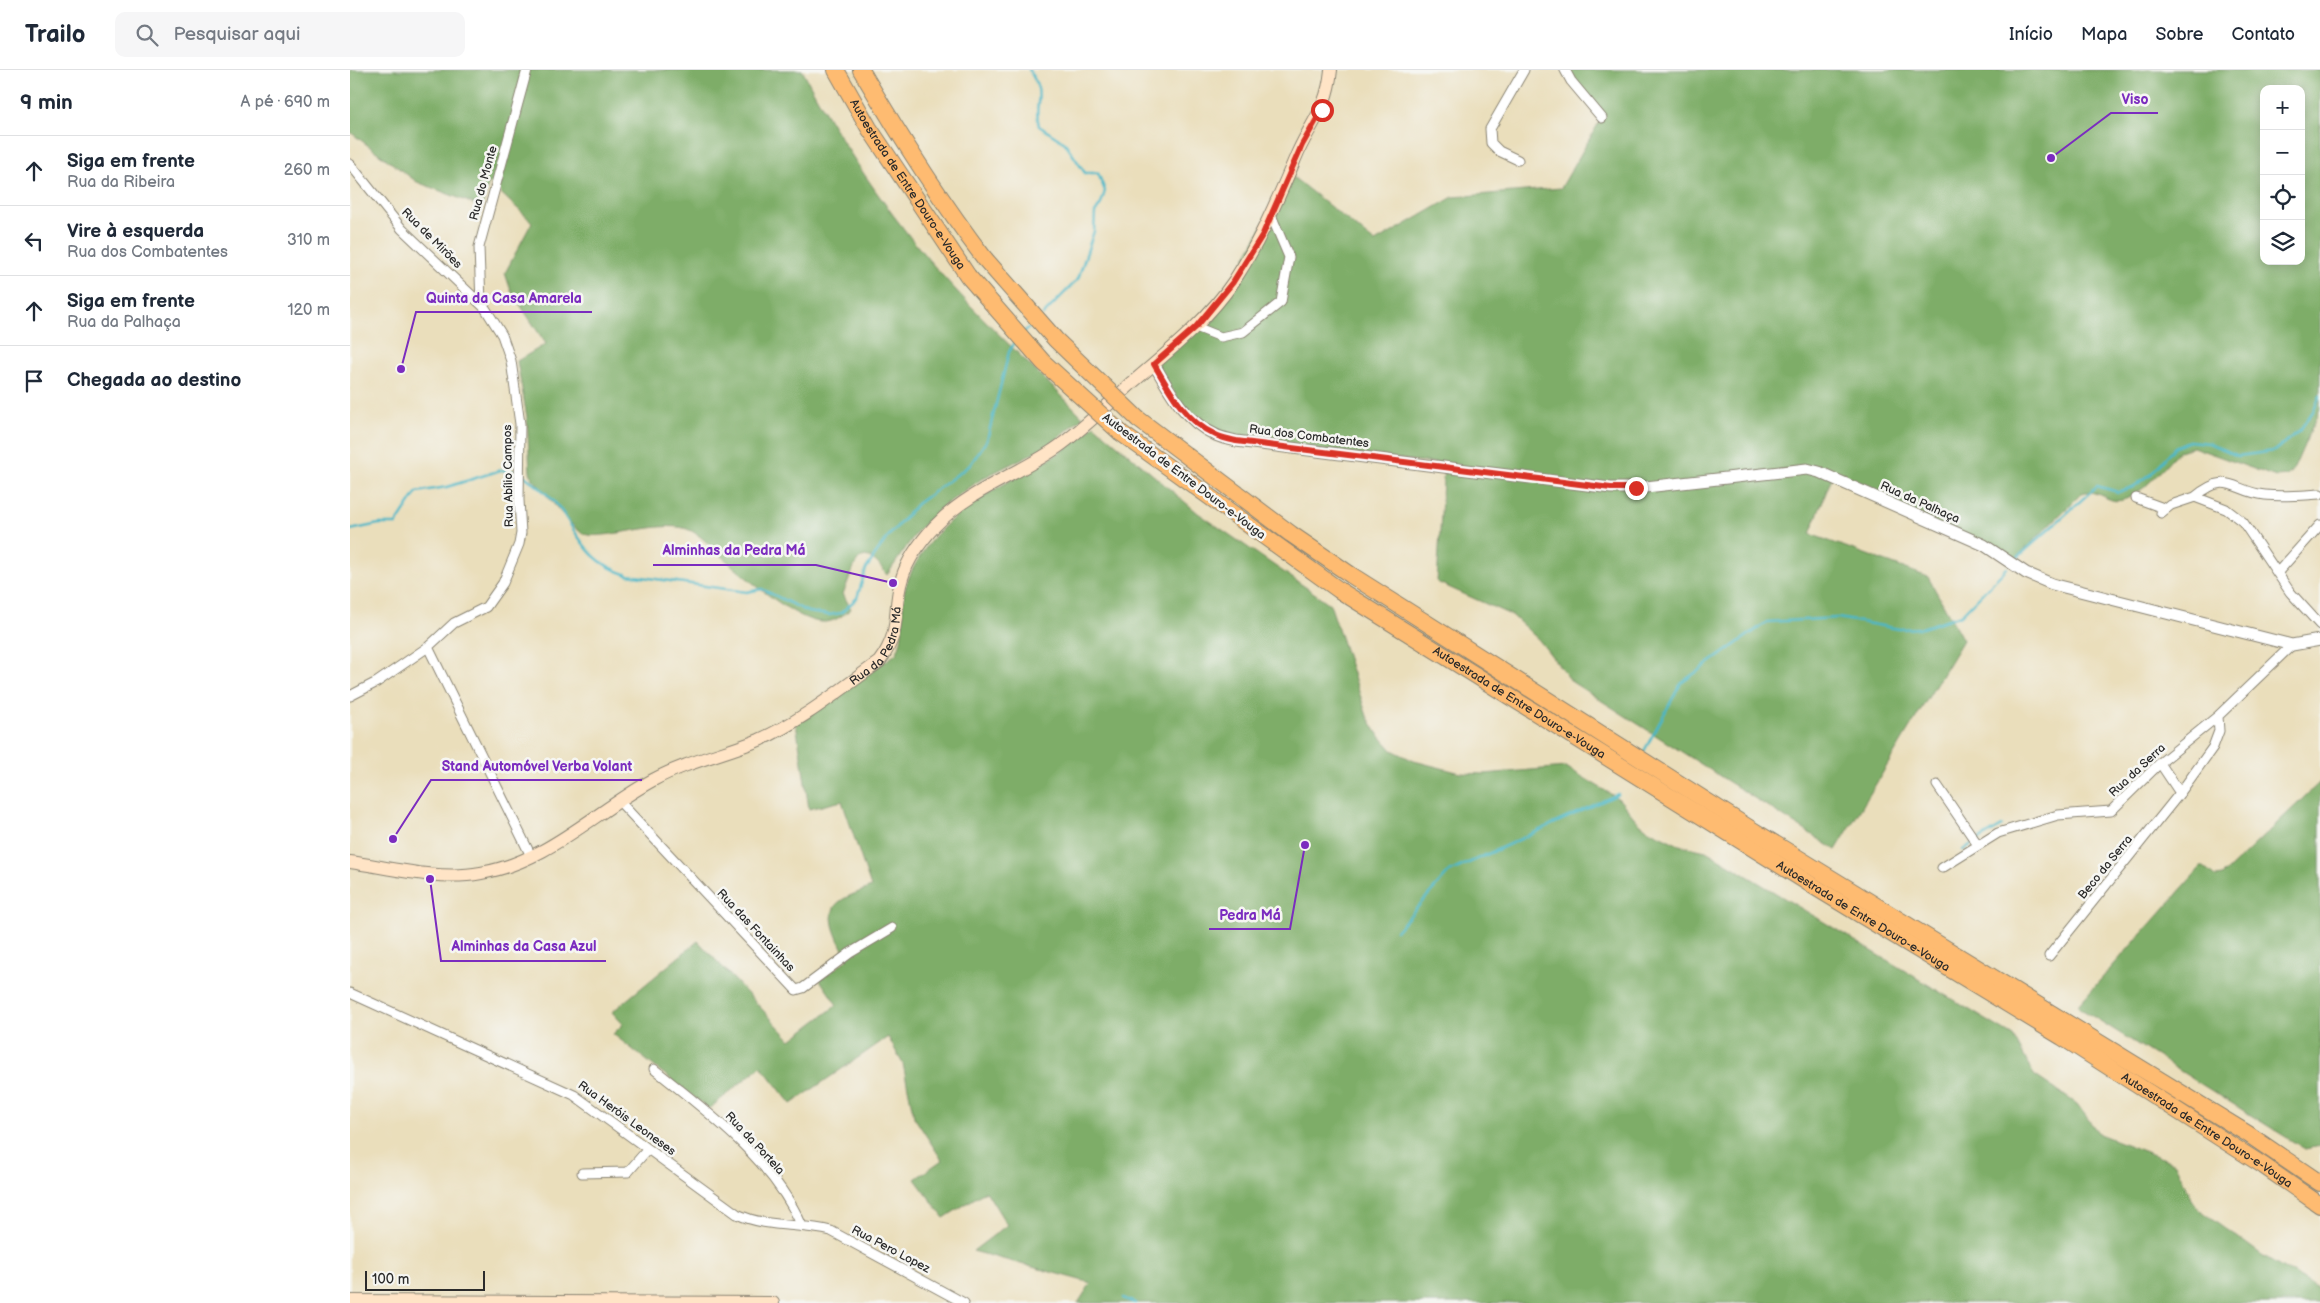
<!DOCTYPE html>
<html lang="pt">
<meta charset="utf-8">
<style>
:root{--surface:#fff;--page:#f6f6f7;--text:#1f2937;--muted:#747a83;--line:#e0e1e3}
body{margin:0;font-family:"Balsamiq Sans",sans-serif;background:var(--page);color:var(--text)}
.controls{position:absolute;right:15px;top:15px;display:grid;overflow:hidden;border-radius:10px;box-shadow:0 2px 12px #0003}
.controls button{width:45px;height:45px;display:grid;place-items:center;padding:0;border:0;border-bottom:1px solid var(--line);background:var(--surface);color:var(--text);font:25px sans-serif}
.scale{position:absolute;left:15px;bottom:12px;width:120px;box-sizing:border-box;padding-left:5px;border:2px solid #2b2b2b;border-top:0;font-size:14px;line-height:18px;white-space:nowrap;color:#2b2b2b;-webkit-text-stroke:4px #f6f6f2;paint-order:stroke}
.stop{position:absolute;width:15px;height:15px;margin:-11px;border:4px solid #d93025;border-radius:50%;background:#fff}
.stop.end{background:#d93025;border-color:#fff;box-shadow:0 1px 5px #0008}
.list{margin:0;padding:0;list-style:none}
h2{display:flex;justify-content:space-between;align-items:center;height:65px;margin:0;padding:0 20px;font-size:21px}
h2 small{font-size:16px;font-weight:400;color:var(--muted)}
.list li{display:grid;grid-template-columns:32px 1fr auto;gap:15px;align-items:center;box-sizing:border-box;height:70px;padding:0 20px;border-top:1px solid var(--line)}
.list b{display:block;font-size:19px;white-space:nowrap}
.list p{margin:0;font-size:16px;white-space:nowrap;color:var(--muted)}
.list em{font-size:16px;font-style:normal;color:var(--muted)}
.icon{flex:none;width:28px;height:28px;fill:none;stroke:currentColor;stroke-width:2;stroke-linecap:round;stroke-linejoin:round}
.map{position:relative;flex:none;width:1970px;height:1233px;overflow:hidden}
header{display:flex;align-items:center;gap:30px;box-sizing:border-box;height:70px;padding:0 25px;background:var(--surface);border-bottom:1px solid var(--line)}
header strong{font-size:24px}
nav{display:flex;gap:28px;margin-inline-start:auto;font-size:18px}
.search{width:350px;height:45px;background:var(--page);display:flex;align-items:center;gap:12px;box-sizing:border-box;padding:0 18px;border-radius:10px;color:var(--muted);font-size:19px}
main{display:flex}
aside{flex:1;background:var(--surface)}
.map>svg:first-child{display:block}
</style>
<header>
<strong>Trailo</strong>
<div class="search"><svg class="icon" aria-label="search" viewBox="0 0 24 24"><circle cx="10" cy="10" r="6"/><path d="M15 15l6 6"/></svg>Pesquisar aqui</div>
<nav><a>Início</a><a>Mapa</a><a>Sobre</a><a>Contato</a></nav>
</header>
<main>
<aside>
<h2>9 min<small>A pé · 690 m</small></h2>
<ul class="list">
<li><svg class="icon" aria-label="ahead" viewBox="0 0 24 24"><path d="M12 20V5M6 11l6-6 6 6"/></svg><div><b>Siga em frente</b><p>Rua da Ribeira</p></div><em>260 m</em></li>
<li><svg class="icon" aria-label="left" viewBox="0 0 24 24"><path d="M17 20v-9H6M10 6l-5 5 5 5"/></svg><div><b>Vire à esquerda</b><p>Rua dos Combatentes</p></div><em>310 m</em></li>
<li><svg class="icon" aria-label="ahead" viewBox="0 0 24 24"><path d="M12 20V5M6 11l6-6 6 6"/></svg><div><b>Siga em frente</b><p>Rua da Palhaça</p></div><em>120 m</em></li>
<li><svg class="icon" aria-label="arrive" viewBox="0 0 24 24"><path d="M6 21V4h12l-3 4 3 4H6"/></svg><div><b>Chegada ao destino</b></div></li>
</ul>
</aside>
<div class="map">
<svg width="1970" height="1233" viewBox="0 0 1970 1233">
<rect width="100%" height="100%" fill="#f6f6f2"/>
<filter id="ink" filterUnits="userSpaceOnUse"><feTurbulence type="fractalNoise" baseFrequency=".02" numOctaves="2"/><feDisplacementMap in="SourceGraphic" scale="10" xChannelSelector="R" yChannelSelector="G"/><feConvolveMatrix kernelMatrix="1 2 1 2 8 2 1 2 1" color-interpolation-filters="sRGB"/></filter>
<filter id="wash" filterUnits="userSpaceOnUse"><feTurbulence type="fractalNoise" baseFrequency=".0096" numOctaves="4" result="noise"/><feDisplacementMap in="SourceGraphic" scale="20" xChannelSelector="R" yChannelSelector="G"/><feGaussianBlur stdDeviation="1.12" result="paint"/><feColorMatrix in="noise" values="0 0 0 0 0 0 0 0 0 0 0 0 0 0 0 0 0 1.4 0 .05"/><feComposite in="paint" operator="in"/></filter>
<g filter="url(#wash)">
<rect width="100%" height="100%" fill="#eadebb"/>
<path fill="#7ead67" stroke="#546c49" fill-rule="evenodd" d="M0,0H452C487,67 530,132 578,189C626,245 681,295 733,347L701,374L633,408L596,434L568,460L537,505C509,466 505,496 493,524L501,539C493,545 485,552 474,552C447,554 391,503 370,485C359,476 351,464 337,459C309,449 249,473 232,463C218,454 195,422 183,409L180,402L177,347L167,291L196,274L161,221L155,203L182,152L139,112L132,137L67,112L0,62Z
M1215,0H1970V339L1944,398L1937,406L1926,407L1843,377L1829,381C1815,396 1783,437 1762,430C1752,427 1742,419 1732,423L1663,491L1482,407L1460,464L1578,507L1613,570L1486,780L1222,612L1189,570L1163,546L1087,512L1094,394L886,371L843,350L804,294L883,212L939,104L1025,172L1103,127L1211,118L1251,49ZM1914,19H1951V191H1914Z
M744,355L848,443L980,534L1017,646L1027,663L1042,680L1064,691L1111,703L1134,704L1216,697L1269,729L1287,751L1297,759L1329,775L1356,781L1663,966L1684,1005L1727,1034L1749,1064L1825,1093L1842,1130L1849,1139L1912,1185L1969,1219L1970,1233H728L741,1213L623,1181L657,1155L636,1121L594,1148L565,1109L592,1090L564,1047L553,994L538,967L441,1034L411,996L359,1039L263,964L273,954L262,942L348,871L441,970L487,935L470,910L498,889C491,875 472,845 489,832C498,825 511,822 521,817L492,731L459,739L446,653L546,584C556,567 551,543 554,524C556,513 561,502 566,493C599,434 662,413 715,379C726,373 735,363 744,355Z
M1970,712V1076L1955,1079L1731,939L1728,935L1851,797H1854L1866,807L1872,806Z"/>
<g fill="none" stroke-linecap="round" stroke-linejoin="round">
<path stroke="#4ab7c7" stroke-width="2.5" d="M679,0C698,28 682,31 689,56L715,73L735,103H748L755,121L751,134L745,143L744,161L728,209L693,245
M674,262L683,254
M173,405C187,415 200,425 210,439C232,471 238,492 278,505L397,522L412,519L458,542L479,545L491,543L507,528L516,499L536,469L567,434L620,395L637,370L659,282L667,269
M0,460L29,454H46L67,422L97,417L151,400L164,401
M1666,489L1747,416L1768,422L1783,417L1801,404L1825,377L1839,371L1859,373L1888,386L1924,381L1950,360L1964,340L1970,326
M1293,683L1331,613L1417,552L1488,548L1549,559L1572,558L1611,545L1657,498
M1628,770L1652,756
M1613,780L1623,773
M1046,861L1099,802L1268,724
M773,1228L785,1233"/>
</g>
</g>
<g filter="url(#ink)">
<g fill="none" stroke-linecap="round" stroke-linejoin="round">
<defs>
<path id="minor" d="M1215,0L1221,11L1252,48
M1168,90L1149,81L1141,73L1140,59L1174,0
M0,94L52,159L135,238L152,265L161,291L170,354L169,430L171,463L169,474L153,513L136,537L104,553L78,577L27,612L0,626
M131,234L129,177L177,0
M846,257L871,267L893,262L931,232L939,187L921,145
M1845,427C1878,399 1883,422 1915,425C1933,427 1952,425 1970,424
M1786,428L1816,439
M1811,443L1821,435L1845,427L1876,439L1893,452L1940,522L1970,555
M1927,503L1970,455
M78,577L181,786
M1810,693L1830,723
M1587,715L1628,775
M269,731L446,920L453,918L500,883L542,858
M1592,798L1648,763L1708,745L1761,741L1810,693L1868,646L1942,575
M1699,886L1830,723L1863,677L1869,661L1868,646
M0,923L224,1025L387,1144C416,1158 450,1153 481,1161L614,1233
M304,999C358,1042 424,1091 452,1156
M232,1103L278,1102L298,1079"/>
<path id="tertiary" d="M804,294C819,320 835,351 864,364C870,368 879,369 886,371L1261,418H1287L1457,399L1469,402L1634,475L1676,503L1702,514L1942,575L1970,570"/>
<g id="secondary">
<path id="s1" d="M0,792C42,798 89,811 131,803C197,792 246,741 303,710C336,692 374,684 409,670C452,651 491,619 529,592C554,558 541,542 552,508C558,488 571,471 585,456C621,418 672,404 712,374C737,355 760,333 783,312C819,281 857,251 884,211C911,170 929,126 948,82C963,49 977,39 981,0"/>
<path d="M0,1231L423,1233"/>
</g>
<g id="motorway">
<path id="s2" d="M486,0L519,58L618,206"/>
<path d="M511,0C549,65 589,129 635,189"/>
<path d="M788,349L941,464L1001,505L1396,756L1898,1064L1970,1113"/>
<path id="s3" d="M771,363L989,520L1465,817L1712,967L1914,1096L1970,1135"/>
</g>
</defs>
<use href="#minor" stroke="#8a8473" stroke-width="11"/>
<use href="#tertiary" stroke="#8a8473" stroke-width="13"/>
<use href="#secondary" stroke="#8a8473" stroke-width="14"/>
<use href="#motorway" stroke="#8a8473" stroke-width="18"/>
<use href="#minor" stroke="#fff" stroke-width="9"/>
<use href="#tertiary" stroke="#fff" stroke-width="11"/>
<use href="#secondary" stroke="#ffe4c6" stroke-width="12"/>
<use href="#motorway" stroke="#febb71" stroke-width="16"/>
<defs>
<path id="motorway-bridge" d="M635,189L706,270L788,349
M618,206L693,292L771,363"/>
</defs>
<use href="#motorway-bridge" stroke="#8a8473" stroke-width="18" stroke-linecap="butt"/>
<use href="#motorway-bridge" stroke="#febb71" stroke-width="16"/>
</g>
</g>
<g fill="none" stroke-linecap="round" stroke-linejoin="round" filter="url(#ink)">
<path stroke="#d93025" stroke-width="6" d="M972,40L952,75L913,164L883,212L846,257L804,294C819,320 835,351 864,364C870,368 879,369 886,371L1261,418H1286"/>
</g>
<g text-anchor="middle" stroke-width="5" stroke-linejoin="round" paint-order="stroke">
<g font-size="12" fill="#2b2b2b" stroke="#f6f6f2">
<text transform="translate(133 113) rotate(-75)" y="4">Rua do Monte</text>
<text dy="4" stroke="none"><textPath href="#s2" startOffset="135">Autoestrada de Entre Douro-e-Vouga</textPath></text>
<text transform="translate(82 168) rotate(45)" y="4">Rua de Mirões</text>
<text transform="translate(959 366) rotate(7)" y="4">Rua dos Combatentes</text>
<text transform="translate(158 406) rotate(-91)" y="4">Rua Abílio Campos</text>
<text transform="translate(834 406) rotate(37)" y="4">Autoestrada de Entre Douro-e-Vouga</text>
<text transform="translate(1570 432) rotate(24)" y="4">Rua da Palhaça</text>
<text dy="4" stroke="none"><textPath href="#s1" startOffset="598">Rua da Pedra Má</textPath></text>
<text dy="4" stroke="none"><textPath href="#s3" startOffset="481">Autoestrada de Entre Douro-e-Vouga</textPath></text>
<text transform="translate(1787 700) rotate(-43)" y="4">Rua da Serra</text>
<text transform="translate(1755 797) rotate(-51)" y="4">Beco da Serra</text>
<text dy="4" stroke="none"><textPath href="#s3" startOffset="886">Autoestrada de Entre Douro-e-Vouga</textPath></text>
<text transform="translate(406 860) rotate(47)" y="4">Rua das Fontainhas</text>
<text transform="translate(277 1048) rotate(36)" y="4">Rua Heróis Leoneses</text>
<text dy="4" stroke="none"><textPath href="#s3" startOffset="1291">Autoestrada de Entre Douro-e-Vouga</textPath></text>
<text transform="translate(405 1073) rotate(47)" y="4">Rua da Portela</text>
<text transform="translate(541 1179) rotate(28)" y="4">Rua Pero Lopez</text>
</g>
</g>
<path fill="none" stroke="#7b2cbf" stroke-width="2" d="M1701 88L1761 43H1808M51 299L66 242H242M543 513L466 495H303M43 769L81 710H292M955 775L940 859H859M80 809L91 891H256"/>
<g fill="#7b2cbf" stroke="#f6f6f2" stroke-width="2">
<circle cx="1701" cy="88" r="5"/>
<circle cx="51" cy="299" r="5"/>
<circle cx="543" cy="513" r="5"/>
<circle cx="43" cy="769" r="5"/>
<circle cx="955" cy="775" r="5"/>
<circle cx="80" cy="809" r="5"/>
</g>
<g font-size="14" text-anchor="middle" font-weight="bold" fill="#7b2cbf" stroke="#f6f6f2" stroke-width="5" stroke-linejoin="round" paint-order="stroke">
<text x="1785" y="34">Viso</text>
<text x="154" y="233">Quinta da Casa Amarela</text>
<text x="384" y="485">Alminhas da Pedra Má</text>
<text x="187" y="701">Stand Automóvel Verba Volant</text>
<text x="900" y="850">Pedra Má</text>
<text x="174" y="881">Alminhas da Casa Azul</text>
</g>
</svg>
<div class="controls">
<button>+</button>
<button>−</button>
<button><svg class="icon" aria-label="locate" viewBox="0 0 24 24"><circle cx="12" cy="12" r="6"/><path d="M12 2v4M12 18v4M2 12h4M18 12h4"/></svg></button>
<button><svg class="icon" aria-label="layers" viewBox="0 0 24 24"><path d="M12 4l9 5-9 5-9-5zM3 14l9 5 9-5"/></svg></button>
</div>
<div class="scale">100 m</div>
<div class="stop" style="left:972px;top:40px"></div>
<div class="stop end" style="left:1286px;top:418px"></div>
</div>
</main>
